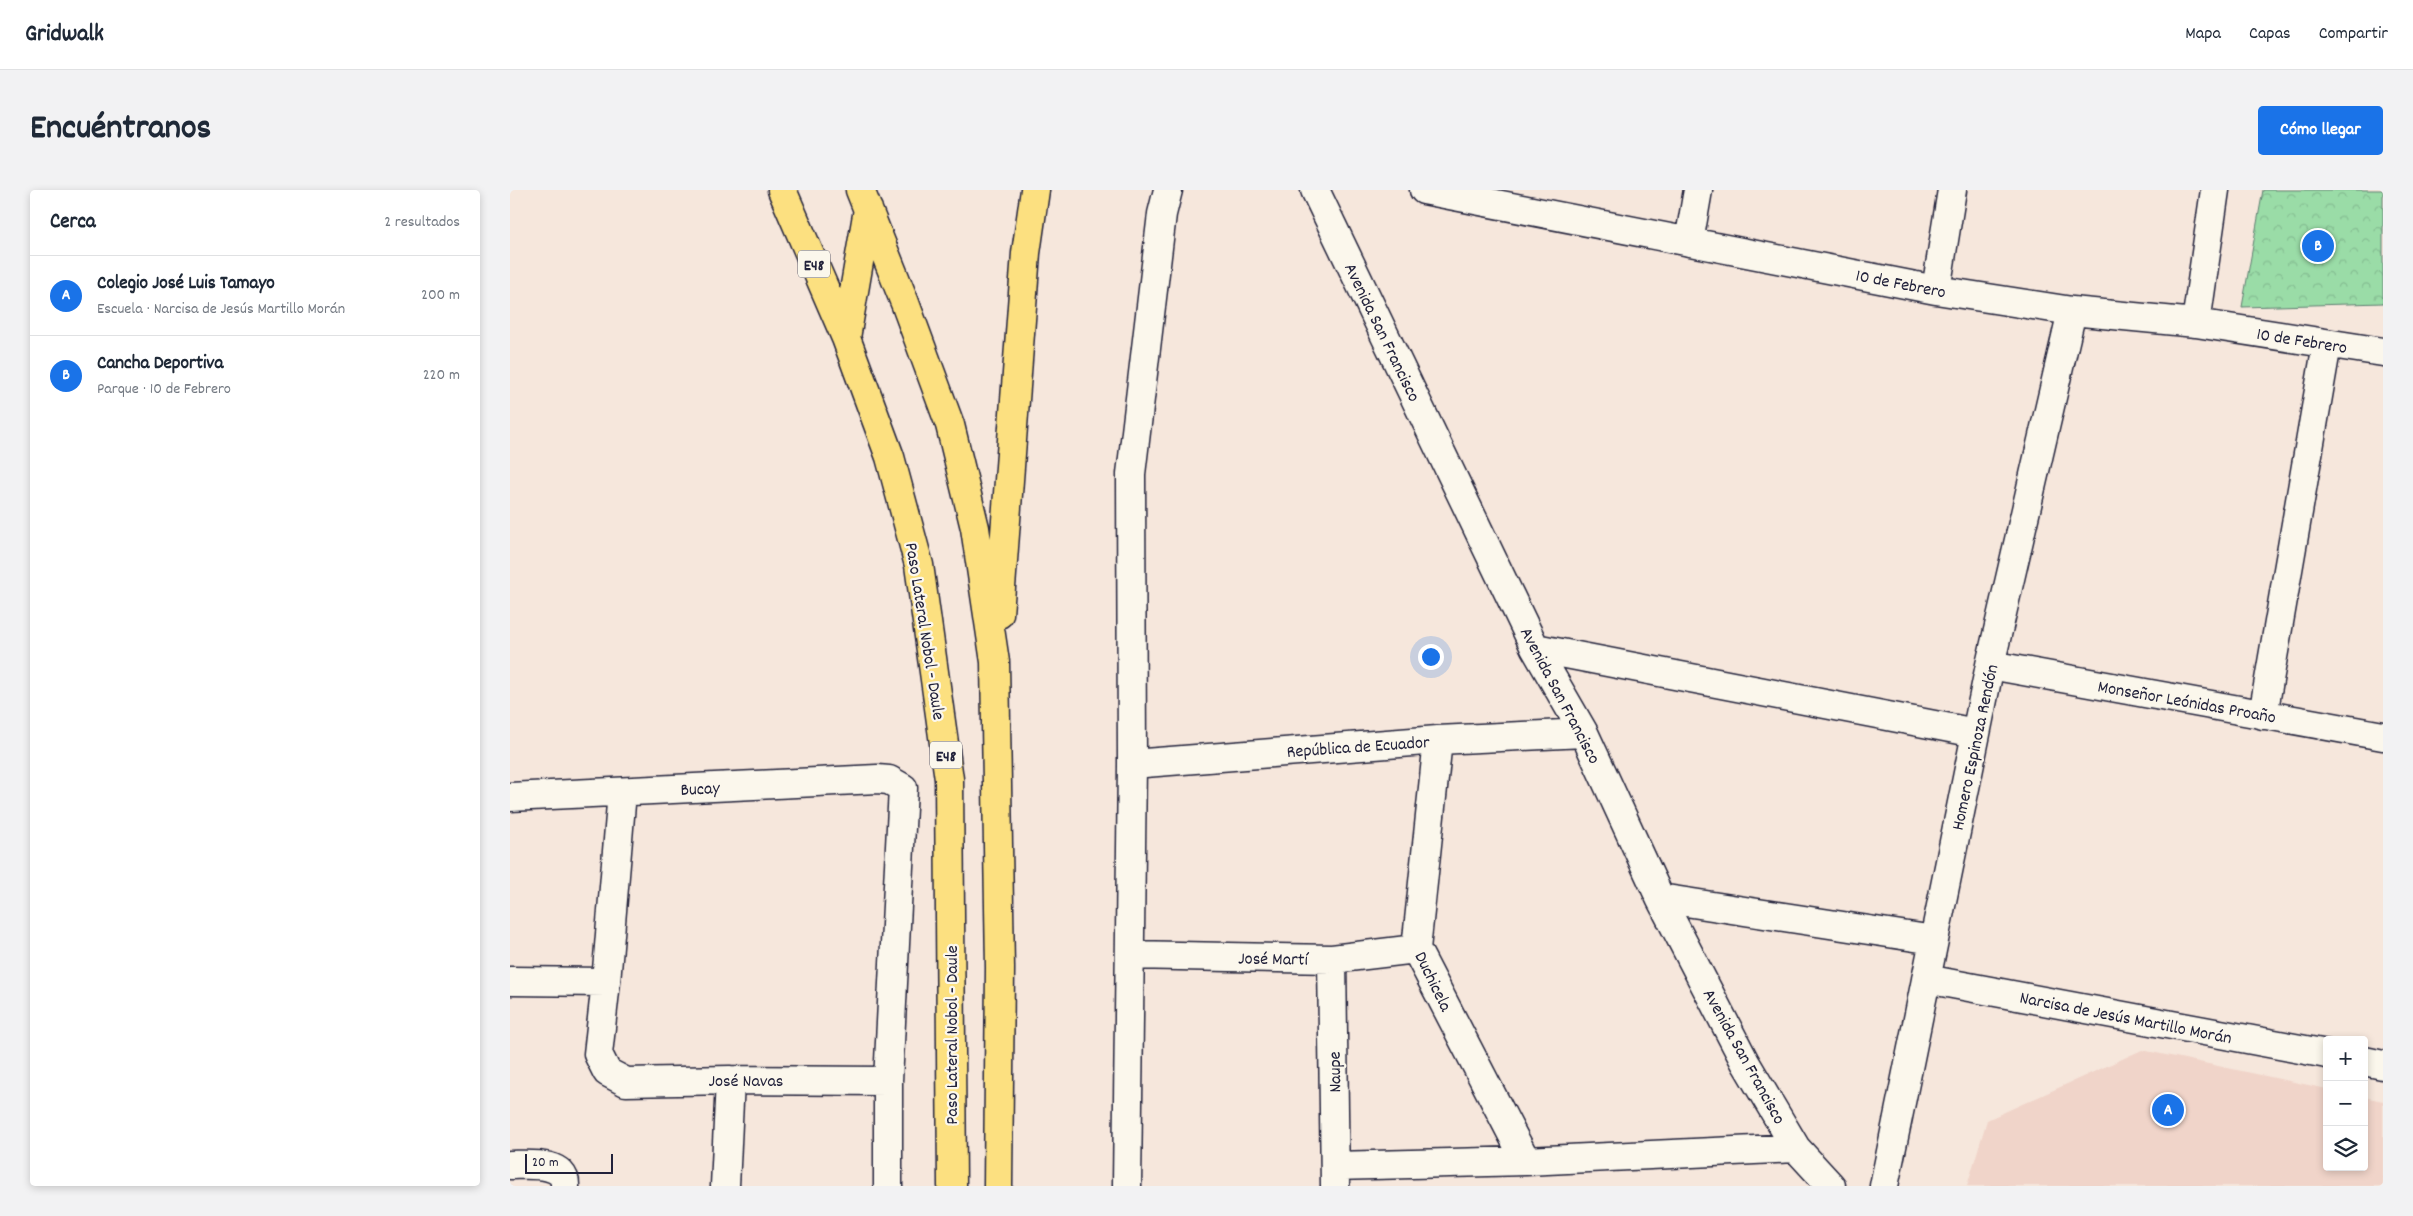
<!DOCTYPE html>
<html lang="es">
<meta charset="utf-8">
<style>
:root{--surface:#fff;--page:#f2f2f3;--text:#1f2937;--muted:#747a83;--line:#e0e1e3;--accent:#1a73e8}
body{margin:0;font-family:Dekko,sans-serif;background:var(--page);color:var(--text)}
.controls{position:absolute;right:15px;bottom:15px;display:grid;overflow:hidden;border-radius:5px;box-shadow:0 2px 8px #0003}
.controls button{width:45px;height:45px;display:grid;place-items:center;padding:0;border:0;border-bottom:1px solid var(--line);background:var(--surface);color:var(--text);font:25px sans-serif}
.scale{position:absolute;left:15px;bottom:12px;width:88px;box-sizing:border-box;padding-left:5px;border:2px solid #22223b;border-top:0;font-size:14px;line-height:18px;white-space:nowrap;color:#22223b;-webkit-text-stroke:4px #fbf7ec;paint-order:stroke}
.you{position:absolute;left:920px;top:466px;width:18px;height:18px;margin:-12px;border:4px solid #fff;border-radius:50%;background:#1a73e8;box-shadow:0 0 0 8px #1a73e833}
.badge{display:grid;place-items:center;width:32px;height:32px;border-radius:50%;background:var(--accent);color:#fff;font-size:16px;font-weight:700}
.pin{position:absolute;translate:-50% -50%;border:2px solid #fff;box-shadow:0 1px 5px #0006}
.list{margin:0;padding:0;list-style:none}
h2{display:flex;justify-content:space-between;align-items:center;height:65px;margin:0;padding:0 20px;font-size:21px}
h2 small{font-size:16px;font-weight:400;color:var(--muted)}
.list li{display:grid;grid-template-columns:32px 1fr auto;gap:15px;align-items:center;box-sizing:border-box;height:80px;padding:0 20px;border-top:1px solid var(--line)}
.list b{display:block;font-size:19px;white-space:nowrap}
.list p{margin:0;font-size:16px;white-space:nowrap;color:var(--muted)}
.list em{font-size:16px;font-style:normal;color:var(--muted)}
.icon{flex:none;width:28px;height:28px;fill:none;stroke:currentColor;stroke-width:2;stroke-linecap:round;stroke-linejoin:round}
.map{position:relative;flex:none;width:1873px;height:996px;overflow:hidden;border-radius:5px}
header{display:flex;align-items:center;gap:30px;box-sizing:border-box;height:70px;padding:0 25px;background:var(--surface);border-bottom:1px solid var(--line)}
header strong{font-size:24px}
nav{display:flex;gap:28px;margin-inline-start:auto;font-size:18px}
.intro{display:flex;align-items:center;justify-content:space-between;box-sizing:border-box;height:120px;padding:0 30px}
h1{margin:0;font-size:35px}
.button{padding:12px 22px;border-radius:5px;background:var(--accent);color:#fff;font-size:18px;font-weight:700}
main{display:flex;gap:30px;padding:0 30px}
aside{flex:1;background:var(--surface);border-radius:5px;box-shadow:0 2px 8px #0003}
.map>svg:first-child{display:block}
</style>
<header>
<strong>Gridwalk</strong>
<nav><a>Mapa</a><a>Capas</a><a>Compartir</a></nav>
</header>
<div class="intro"><h1>Encuéntranos</h1><a class="button">Cómo llegar</a></div>
<main>
<aside>
<h2>Cerca<small>2 resultados</small></h2>
<ul class="list">
<li><span class="badge">A</span><div><b>Colegio José Luis Tamayo</b><p>Escuela · Narcisa de Jesús Martillo Morán</p></div><em>200 m</em></li>
<li><span class="badge">B</span><div><b>Cancha Deportiva</b><p>Parque · 10 de Febrero</p></div><em>220 m</em></li>
</ul>
</aside>
<div class="map">
<svg width="1873" height="996" viewBox="0 0 1873 996">
<defs>
<pattern id="park-crowns" width="20" height="18" patternUnits="userSpaceOnUse" patternTransform="scale(1.25)"><rect width="20" height="18" fill="#9adca7"/><path d="M2 6a3 3 0 1 1 6 0M12 15a3 3 0 1 1 6 0" fill="none" stroke="#84bc91"/></pattern>
</defs>
<rect width="100%" height="100%" fill="#f6e7dc"/>
<filter id="ink" filterUnits="userSpaceOnUse"><feTurbulence type="fractalNoise" baseFrequency=".02" numOctaves="2"/><feDisplacementMap in="SourceGraphic" scale="10" xChannelSelector="R" yChannelSelector="G"/><feConvolveMatrix kernelMatrix="1 2 1 2 8 2 1 2 1" color-interpolation-filters="sRGB"/></filter>
<g filter="url(#ink)">
<path fill="#f0d4c9" d="M1632,860L1817,899V977H1854V907L1873,911V996H1457L1477,930Z"/>
<path fill="url(#park-crowns)" stroke="#5e7f71" d="M1753,0H1873V113L1732,117Z"/>
<g fill="none" stroke-linecap="round" stroke-linejoin="round">
<defs>
<path id="minor" d="M805,0L1025,458L1074,543L1150,708L1235,872L1286,958L1321,996
M914,0L1426,100L1562,121L1686,133L1873,162
M1179,52L1188,0
M1426,100L1442,0
M1686,133L1705,0
M1025,458L1466,543
M1480,475L1873,546
M1753,525L1817,154
M928,550L906,759L1016,971L1286,958
M622,574L928,550L1074,543
M0,607L367,589L379,590L393,598L378,891V996
M1150,708L1424,750
M620,765L822,769L906,759
M822,769L825,996
M1416,789L1817,864
M0,791L96,792L88,864L97,882L116,892L220,890L378,891
M96,792L112,602
M1854,871L1873,875
M0,975C16,975 56,970 55,996
M825,976L1016,971
M215,996L220,890
M617,996L622,574L621,284L652,24L658,0
M1374,996L1480,475L1562,121"/>
<path id="major" d="M272,0L336,148L380,267L409,375L439,589L442,996
M350,0L395,113L440,235L465,338L485,472L490,778L488,996
M336,148L358,19
M489,424L516,63L525,0"/>
</defs>
<use href="#minor" stroke="#22223b" stroke-width="31"/>
<use href="#major" stroke="#22223b" stroke-width="31"/>
<use href="#minor" stroke="#fbf7ec" stroke-width="28"/>
<use href="#major" stroke="#fce080" stroke-width="28"/>
</g>
</g>
<g text-anchor="middle" stroke-width="4.5" stroke-linejoin="round" paint-order="stroke">
<g fill="#fbf7ec" stroke="#636270" stroke-width="1">
<rect x="288" y="60.5" width="32" height="27" rx="4"/>
<rect x="420" y="551.5" width="32" height="27" rx="4"/>
</g>
<g font-size="16" font-weight="bold" fill="#22223b">
<text x="304" y="80">E48</text>
<text x="436" y="571">E48</text>
</g>
<g font-size="18" fill="#22223b" stroke="#fbf7ec">
<text transform="translate(1391 93) rotate(11)" y="6">10 de Febrero</text>
<text transform="translate(873 142) rotate(64)" y="6">Avenida San Francisco</text>
<text transform="translate(1792 150) rotate(9)" y="6">10 de Febrero</text>
<text transform="translate(416 441) rotate(81)" y="6">Paso Lateral Nobol - Daule</text>
<text transform="translate(1051 505) rotate(62)" y="6">Avenida San Francisco</text>
<text transform="translate(1677 511) rotate(10)" y="6">Monseñor Leónidas Proaño</text>
<text transform="translate(848 556) rotate(-4)" y="6">República de Ecuador</text>
<text transform="translate(1464 557) rotate(-78)" y="6">Homero Espinoza Rendón</text>
<text transform="translate(190 598) rotate(-3)" y="6">Bucay</text>
<text transform="translate(763 768) rotate(1)" y="6">José Martí</text>
<text transform="translate(924 791) rotate(64)" y="6">Duchicela</text>
<text transform="translate(1616 827) rotate(11)" y="6">Narcisa de Jesús Martillo Morán</text>
<text transform="translate(441 845) rotate(-90)" y="6">Paso Lateral Nobol - Daule</text>
<text transform="translate(1235 866) rotate(61)" y="6">Avenida San Francisco</text>
<text transform="translate(824 882) rotate(-91)" y="6">Naupe</text>
<text x="236" y="896">José Navas</text>
</g>
</g>
</svg>
<div class="controls">
<button>+</button>
<button>−</button>
<button><svg class="icon" aria-label="layers" viewBox="0 0 24 24"><path d="M12 4l9 5-9 5-9-5zM3 14l9 5 9-5"/></svg></button>
</div>
<div class="scale">20 m</div>
<div class="you"></div>
<div class="pin badge" style="left:1658px;top:920px">A</div>
<div class="pin badge" style="left:1808px;top:56px">B</div>
</div>
</main>
